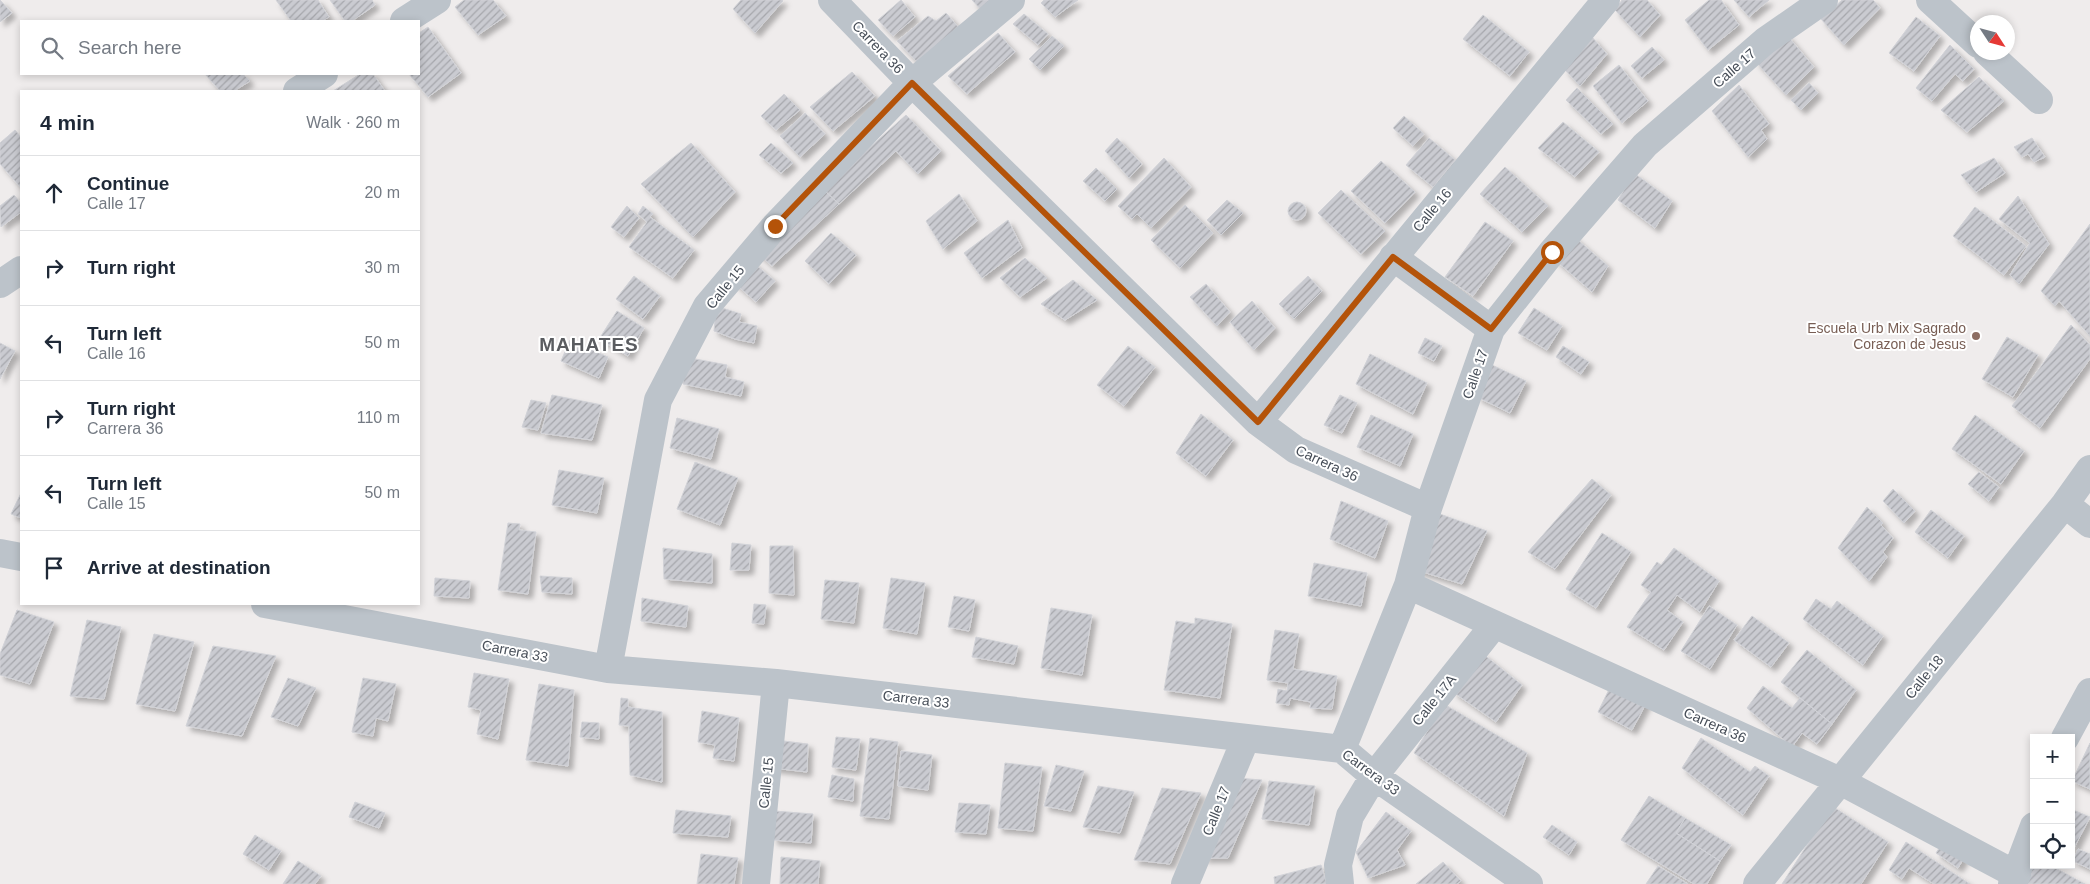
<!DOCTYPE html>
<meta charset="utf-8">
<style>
:root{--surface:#fff;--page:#f6f6f7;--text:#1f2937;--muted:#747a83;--line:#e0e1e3}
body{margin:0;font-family:Arial,sans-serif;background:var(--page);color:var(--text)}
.controls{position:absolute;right:15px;bottom:15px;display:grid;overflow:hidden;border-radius:0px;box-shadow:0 2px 8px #0003}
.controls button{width:45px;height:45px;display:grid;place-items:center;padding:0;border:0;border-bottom:1px solid var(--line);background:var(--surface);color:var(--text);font:25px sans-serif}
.compass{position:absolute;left:1970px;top:15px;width:45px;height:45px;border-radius:50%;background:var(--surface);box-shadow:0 2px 8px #0003;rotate:126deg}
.stop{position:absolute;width:15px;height:15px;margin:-11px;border:4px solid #b45309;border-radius:50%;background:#fff}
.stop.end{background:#b45309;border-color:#fff;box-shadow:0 1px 5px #0008}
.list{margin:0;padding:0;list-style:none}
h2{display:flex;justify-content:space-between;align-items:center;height:65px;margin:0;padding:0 20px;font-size:21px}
h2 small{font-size:16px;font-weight:400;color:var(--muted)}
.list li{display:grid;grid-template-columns:32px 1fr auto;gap:15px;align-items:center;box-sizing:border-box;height:75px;padding:0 20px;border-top:1px solid var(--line)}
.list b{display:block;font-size:19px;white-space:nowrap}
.list p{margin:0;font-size:16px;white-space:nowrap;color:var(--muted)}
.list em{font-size:16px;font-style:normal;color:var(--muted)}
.icon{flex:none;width:28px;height:28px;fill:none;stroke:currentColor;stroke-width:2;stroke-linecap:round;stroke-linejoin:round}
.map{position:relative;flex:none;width:2090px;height:884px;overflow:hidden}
.search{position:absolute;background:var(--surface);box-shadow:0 2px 8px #0003;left:20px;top:20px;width:400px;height:55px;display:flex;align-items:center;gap:12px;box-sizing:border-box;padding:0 18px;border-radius:0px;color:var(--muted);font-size:19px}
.panel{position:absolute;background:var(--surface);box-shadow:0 2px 8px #0003;left:20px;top:90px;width:400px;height:515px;border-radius:0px}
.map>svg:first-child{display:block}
</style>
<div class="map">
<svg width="2090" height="884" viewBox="0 0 2090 884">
<defs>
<pattern id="building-hatch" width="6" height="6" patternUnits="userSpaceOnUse" patternTransform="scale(1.25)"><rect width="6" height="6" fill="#cacbd1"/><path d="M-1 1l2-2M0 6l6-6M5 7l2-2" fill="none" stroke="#a6a7ac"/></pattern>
<filter id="shadow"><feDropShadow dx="4.5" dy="4.5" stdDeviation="2.5" flood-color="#0004"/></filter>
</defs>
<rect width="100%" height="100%" fill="#efecec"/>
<path fill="url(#building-hatch)" stroke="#d1d2d7" filter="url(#shadow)" d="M0,0L12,13L0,22Z
M276,0H318L329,17L322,21H291Z
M330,0H372L375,5L352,21H345Z
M464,0H493L506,16L478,35L455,7Z
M741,0H782L783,1L755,33L733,9Z
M901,0L915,17L893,36L878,20Z
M972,0H995L982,11Z
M1044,0H1078L1055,17L1041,3Z
M1622,0H1647L1660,15L1640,37L1615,10Z
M1709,0H1721L1739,25L1708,50L1685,20Z
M1734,0H1769L1749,17Z
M1842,0H1873L1880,8L1844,45L1821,19Z
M946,13L961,30L920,65L897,41L928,16L936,21Z
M1024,14L1048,34L1038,45L1013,24Z
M1483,15L1529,52L1510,76L1463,39Z
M1916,17L1940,36L1914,71L1889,53Z
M428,27L461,73L428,97L409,74H419V33Z
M998,33L1015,52L967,94L948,76Z
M1786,34L1814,67L1786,95L1755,61Z
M1052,36L1064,46L1040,70L1029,59Z
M1592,37L1607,54L1580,86L1564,69Z
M1950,45L1974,69L1963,81L1955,74L1932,101L1916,88Z
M1652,47L1664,60L1642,78L1631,66Z
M1619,65L1648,101L1622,123L1593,86Z
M852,72L875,96L833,131L810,107Z
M205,74H243L250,81L234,91H220Z
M360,74H373L385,91H333Z
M1979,77L2004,101L1967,132L1941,110Z
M1809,83L1818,93L1801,110L1791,100Z
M1739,85L1769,124L1761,130L1767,139L1748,157L1712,111Z
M1577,88L1613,124L1601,134L1566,100Z
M784,94L800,110L776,130L761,116Z
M805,113L825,134L800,157L780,136Z
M906,115L941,151L918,174L896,151L839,204L823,189Z
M1404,116L1424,134L1413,146L1393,128Z
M1563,122L1599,152L1575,177L1538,148Z
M15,130L21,137V188L0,164V143Z
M1117,138L1142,164L1129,178L1105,151Z
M1429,138L1455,160L1433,187L1406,165Z
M2032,138L2045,157L2034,162L2028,154L2022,157L2014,147Z
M691,143L735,192L693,237L641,184Z
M771,143L793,163L781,173L759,155Z
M1164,158L1191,187L1151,228L1137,214L1132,219L1118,206Z
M1994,158L2005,173L1976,192L1961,175Z
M1381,161L1415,192L1385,223L1351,191Z
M1505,167L1548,206L1522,232L1480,194Z
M1096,168L1117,189L1105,201L1083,181Z
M1634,173L1672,201L1655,228L1618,200Z
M823,189L839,204L772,266L755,251Z
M1341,190L1385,231L1361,254L1318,213Z
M959,194L977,221L943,249L926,221Z
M14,195L21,203V212L1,227L0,206Z
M2018,196L2049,244L2019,284L2010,275L2030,243L1999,219Z
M1227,200L1243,213L1221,235L1207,220Z
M1288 211a9 9 0 1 1 18 0a9 9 0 1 1-18 0Z
M1185,205L1213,233L1180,268L1151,240Z
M627,206L639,218L624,237L611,227Z
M643,206L653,214L650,217L694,250L673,278L629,247L647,222L638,214Z
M1975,207L2026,246L2004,275L1953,236Z
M1008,220L1022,248L982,278L964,253Z
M1485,222L1513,241L1473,296L1445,277Z
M2090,224V336L2059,301L2055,306L2041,291Z
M831,233L856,255L829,284L805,261Z
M1570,233L1608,266L1592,292L1554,259Z
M1025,258L1047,278L1020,297L1000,278Z
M749,259L775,281L756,302L732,281Z
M634,276L660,296L643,319L616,299Z
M1308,276L1322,291L1294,319L1279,304Z
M1073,280L1097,300L1065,320L1041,304Z
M1206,284L1230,312L1217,326L1190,297Z
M1252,301L1275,328L1254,350L1230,322Z
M716,306L741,314L739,322L757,326L754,343L735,339L714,331Z
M1534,308L1562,326L1547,350L1518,333Z
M617,311L644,328L628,356L599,339Z
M2071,325L2090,345V359L2040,428L2012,406Z
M2007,337L2038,355L2013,397L1982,379Z
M1425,338L1442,346L1434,361L1418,353Z
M570,340L608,357L599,378L561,361Z
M0,343L15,351L0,379Z
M1128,346L1155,367L1124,406L1097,385Z
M1563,346L1589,362L1581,374L1556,357Z
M1370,354L1427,383L1413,414L1356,384Z
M685,357L727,365L725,377L744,382L741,396L683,384Z
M1492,365L1526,381L1510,413L1477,397Z
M552,395L602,405L592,440L541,433Z
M1340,395L1357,403L1342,433L1324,425Z
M531,400L546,403L538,430L522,427Z
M1201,414L1233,440L1206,476L1176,453Z
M1371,415L1413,434L1400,466L1357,447Z
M1975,415L2024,451L2001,484L1952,449Z
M677,418L719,429L711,459L670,448Z
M695,462L738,478L720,525L677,509Z
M559,470L604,478L597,513L552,505Z
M1979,472L1999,487L1989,501L1968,484Z
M1592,479L1611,495L1555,569L1528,552Z
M1893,489L1915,511L1904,523L1883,501Z
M21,493V518L11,514Z
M1341,501L1388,521L1375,558L1330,539Z
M1867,507L1883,523L1881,525L1893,538L1883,552L1887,557L1869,581L1838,548Z
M1931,510L1964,536L1948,558L1915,532Z
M1440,514L1487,531L1462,584L1413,569Z
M508,523L520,524L519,530L536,532L528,594L498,590Z
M1602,533L1631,552L1596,608L1566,589Z
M732,543L751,545L749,570H730Z
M770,546H793L794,595L769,593Z
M663,548L712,554V583L664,579Z
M1674,548L1719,581L1700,612L1677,595L1667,610L1683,622L1664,650L1627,627L1651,592L1641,585L1657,562L1661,565Z
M1314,563L1367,573L1361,606L1308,596Z
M540,576L572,578V594L542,592Z
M435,578L470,581L469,598L434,596Z
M891,578L925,583L917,634L883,628Z
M825,580L859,583L854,623L821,619Z
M954,596L975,600L969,631L948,627Z
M642,598L688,606L686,627L641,621Z
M1816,599L1831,609L1837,601L1883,636L1863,665L1803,619Z
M754,604L766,605L764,624L752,623Z
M1709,606L1737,625L1710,669L1681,651Z
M1051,608L1092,615L1082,675L1041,668Z
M17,610L54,622L30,684L0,675V654Z
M1752,616L1789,643L1771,667L1734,640Z
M1195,618L1232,624L1220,698L1164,690L1176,621L1195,624Z
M87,620L121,627L104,699L70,696Z
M1275,630L1299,634L1293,669L1337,676L1332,709L1310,708L1311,702L1290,698L1289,705L1276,703L1278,689L1287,691L1288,683L1267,680Z
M154,634L194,642L175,711L136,704Z
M976,637L1018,646L1014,664L972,657Z
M213,646L276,656L242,736L186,726Z
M1807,650L1856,690L1832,724L1781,682Z
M1482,653L1522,685L1496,722L1453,692Z
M474,673L509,679L498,739L477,734L481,710L468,707Z
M288,678L316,688L298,726L271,717Z
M363,678L396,684L388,721L376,718L373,736L352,732Z
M1614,679L1649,698L1632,730L1598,712Z
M539,684L574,690L568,766L526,760Z
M1763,686L1792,708L1800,698L1832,724L1817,744L1802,733L1792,747L1747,708Z
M621,698L628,699V707L662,712V782L630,775L629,726L619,725Z
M1444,704L1527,753L1504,816L1414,753Z
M702,711L739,718L734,761L713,758L715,745L698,742Z
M582,722L599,723V739L580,737Z
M836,737L860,739L856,770L832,767Z
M870,738L898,742L889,819L860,816Z
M1701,738L1750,772L1755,766L1769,776L1743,815L1682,768Z
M776,740L808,744L807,772L773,768Z
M2090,743V789L2072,781Z
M901,751L932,755L928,790L898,786Z
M1005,763L1042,767L1033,831L998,828Z
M1056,765L1084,771L1071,811L1044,806Z
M832,775L854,779L853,801L828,797Z
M1237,778L1262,780L1228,858H1203Z
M1269,781L1315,786L1309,825L1262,819Z
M1098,786L1134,792L1120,833L1083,827Z
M1162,788L1201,793L1170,864L1134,860Z
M1649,796L1685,818L1676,833L1720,861L1707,884H1694L1621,840Z
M355,802L385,813L379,828L349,817Z
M959,803L990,805L986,834L955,832Z
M1832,806L1888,842L1861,884H1782Z
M2071,809L2090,817L2071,854Z
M676,810L731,816L728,837L673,833Z
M775,811L813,814L811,843L773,840Z
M1386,812L1411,831L1397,850L1405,865L1368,878L1356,852Z
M1685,818L1731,845L1720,861L1676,833Z
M1552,825L1577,842L1569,855L1543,837Z
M255,835L281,851L269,870L243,854Z
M1906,842L1970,884H1934L1909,868L1902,879L1889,870Z
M1943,842L1965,856L1958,868L1936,853Z
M2078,849L2090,854V869L2073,861Z
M701,854L738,858L734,884H697Z
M781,857L820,861L818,884H780Z
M298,861L321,876L315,884H283Z
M1443,862L1461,881L1457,884H1416Z
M1321,865L1327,884H1275L1274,877Z
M2034,865H2050L2085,884H2025Z
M1658,866L1688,884H1646Z"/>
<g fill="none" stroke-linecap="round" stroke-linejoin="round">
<path stroke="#bcc3ca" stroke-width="28" d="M832,0L912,83L1258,422L1296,450L1428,508
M1930,0L1978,44
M404,21L437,0
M1987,52L2039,100
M297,91L324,74
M1393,257L1491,329
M0,284L21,270
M1258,422L1606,0
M2065,504L2090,524
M0,553L21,557
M1408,585L1840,781L2017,875
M265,604L608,669L776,683L1342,749L1374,776L1529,884
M608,669L658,400L707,306L775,226L912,83L1011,0
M2065,738L2090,692
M1342,749L1408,585L1428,508L1491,329L1552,252L1645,145L1765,41L1824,0
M756,884L776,683
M1185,884L1246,738
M1340,884L1338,865L1350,816L1374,776L1494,625
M1757,884L2065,504L2090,469
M2012,884L2034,826"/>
</g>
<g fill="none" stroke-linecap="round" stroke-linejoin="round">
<path stroke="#b45309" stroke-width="6" d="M775,226L912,83L1258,422L1393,257L1491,329L1552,252"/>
</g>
<circle fill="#8d6e63" stroke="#fff" stroke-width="2" cx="1976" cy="336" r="5"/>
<g text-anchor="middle" stroke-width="4" stroke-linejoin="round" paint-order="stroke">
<g font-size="14" fill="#474e58" stroke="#fff">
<text transform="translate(878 47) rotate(46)" y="5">Carrera 36</text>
<text transform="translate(1734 68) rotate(-41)" y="5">Calle 17</text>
<text transform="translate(1432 210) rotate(-50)" y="5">Calle 16</text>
<text transform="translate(725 287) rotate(-51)" y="5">Calle 15</text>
<text transform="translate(1475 374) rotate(-71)" y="5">Calle 17</text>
<text transform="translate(1327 463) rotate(25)" y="5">Carrera 36</text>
<text transform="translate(515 651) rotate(11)" y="5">Carrera 33</text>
<text transform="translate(1924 677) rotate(-51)" y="5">Calle 18</text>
<text transform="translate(916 699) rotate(7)" y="5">Carrera 33</text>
<text transform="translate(1434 700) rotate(-51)" y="5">Calle 17A</text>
<text transform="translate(1715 725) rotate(24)" y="5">Carrera 36</text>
<text transform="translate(1371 772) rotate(36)" y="5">Carrera 33</text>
<text transform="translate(766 783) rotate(-84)" y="5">Calle 15</text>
<text transform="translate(1216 811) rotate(-68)" y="5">Calle 17</text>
</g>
<g font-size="14" fill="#785e54" stroke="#fff" text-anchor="end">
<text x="1966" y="333">Escuela Urb Mix Sagrado<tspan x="1966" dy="16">Corazon de Jesus</tspan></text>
</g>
<g font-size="19" font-weight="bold" letter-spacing="1" fill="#5a5c60" stroke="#fff">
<text x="589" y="351">MAHATES</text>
</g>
</g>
</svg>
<div class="controls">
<button>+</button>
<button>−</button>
<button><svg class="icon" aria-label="locate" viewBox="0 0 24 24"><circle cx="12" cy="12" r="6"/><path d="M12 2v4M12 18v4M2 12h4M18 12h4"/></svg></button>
</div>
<svg class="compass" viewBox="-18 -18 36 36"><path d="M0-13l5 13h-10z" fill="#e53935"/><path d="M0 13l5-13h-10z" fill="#747a83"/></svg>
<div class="stop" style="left:1552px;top:252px"></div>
<div class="stop end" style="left:775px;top:226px"></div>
<div class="search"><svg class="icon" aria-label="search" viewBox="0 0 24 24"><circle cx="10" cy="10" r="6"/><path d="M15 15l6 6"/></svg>Search here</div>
<section class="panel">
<h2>4 min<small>Walk · 260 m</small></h2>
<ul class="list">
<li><svg class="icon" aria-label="ahead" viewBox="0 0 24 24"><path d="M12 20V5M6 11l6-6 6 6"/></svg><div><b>Continue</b><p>Calle 17</p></div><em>20 m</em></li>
<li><svg class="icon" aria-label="right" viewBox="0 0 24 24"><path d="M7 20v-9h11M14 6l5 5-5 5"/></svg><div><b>Turn right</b></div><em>30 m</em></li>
<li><svg class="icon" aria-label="left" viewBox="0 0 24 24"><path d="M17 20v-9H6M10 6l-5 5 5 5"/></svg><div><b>Turn left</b><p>Calle 16</p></div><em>50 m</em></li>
<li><svg class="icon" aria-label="right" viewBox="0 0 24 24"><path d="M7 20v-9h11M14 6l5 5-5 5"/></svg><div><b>Turn right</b><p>Carrera 36</p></div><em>110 m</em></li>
<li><svg class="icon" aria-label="left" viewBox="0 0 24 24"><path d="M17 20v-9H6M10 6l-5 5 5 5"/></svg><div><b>Turn left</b><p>Calle 15</p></div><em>50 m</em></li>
<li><svg class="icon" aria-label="arrive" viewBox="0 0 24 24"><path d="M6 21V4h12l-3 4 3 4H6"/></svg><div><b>Arrive at destination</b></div></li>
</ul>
</section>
</div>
